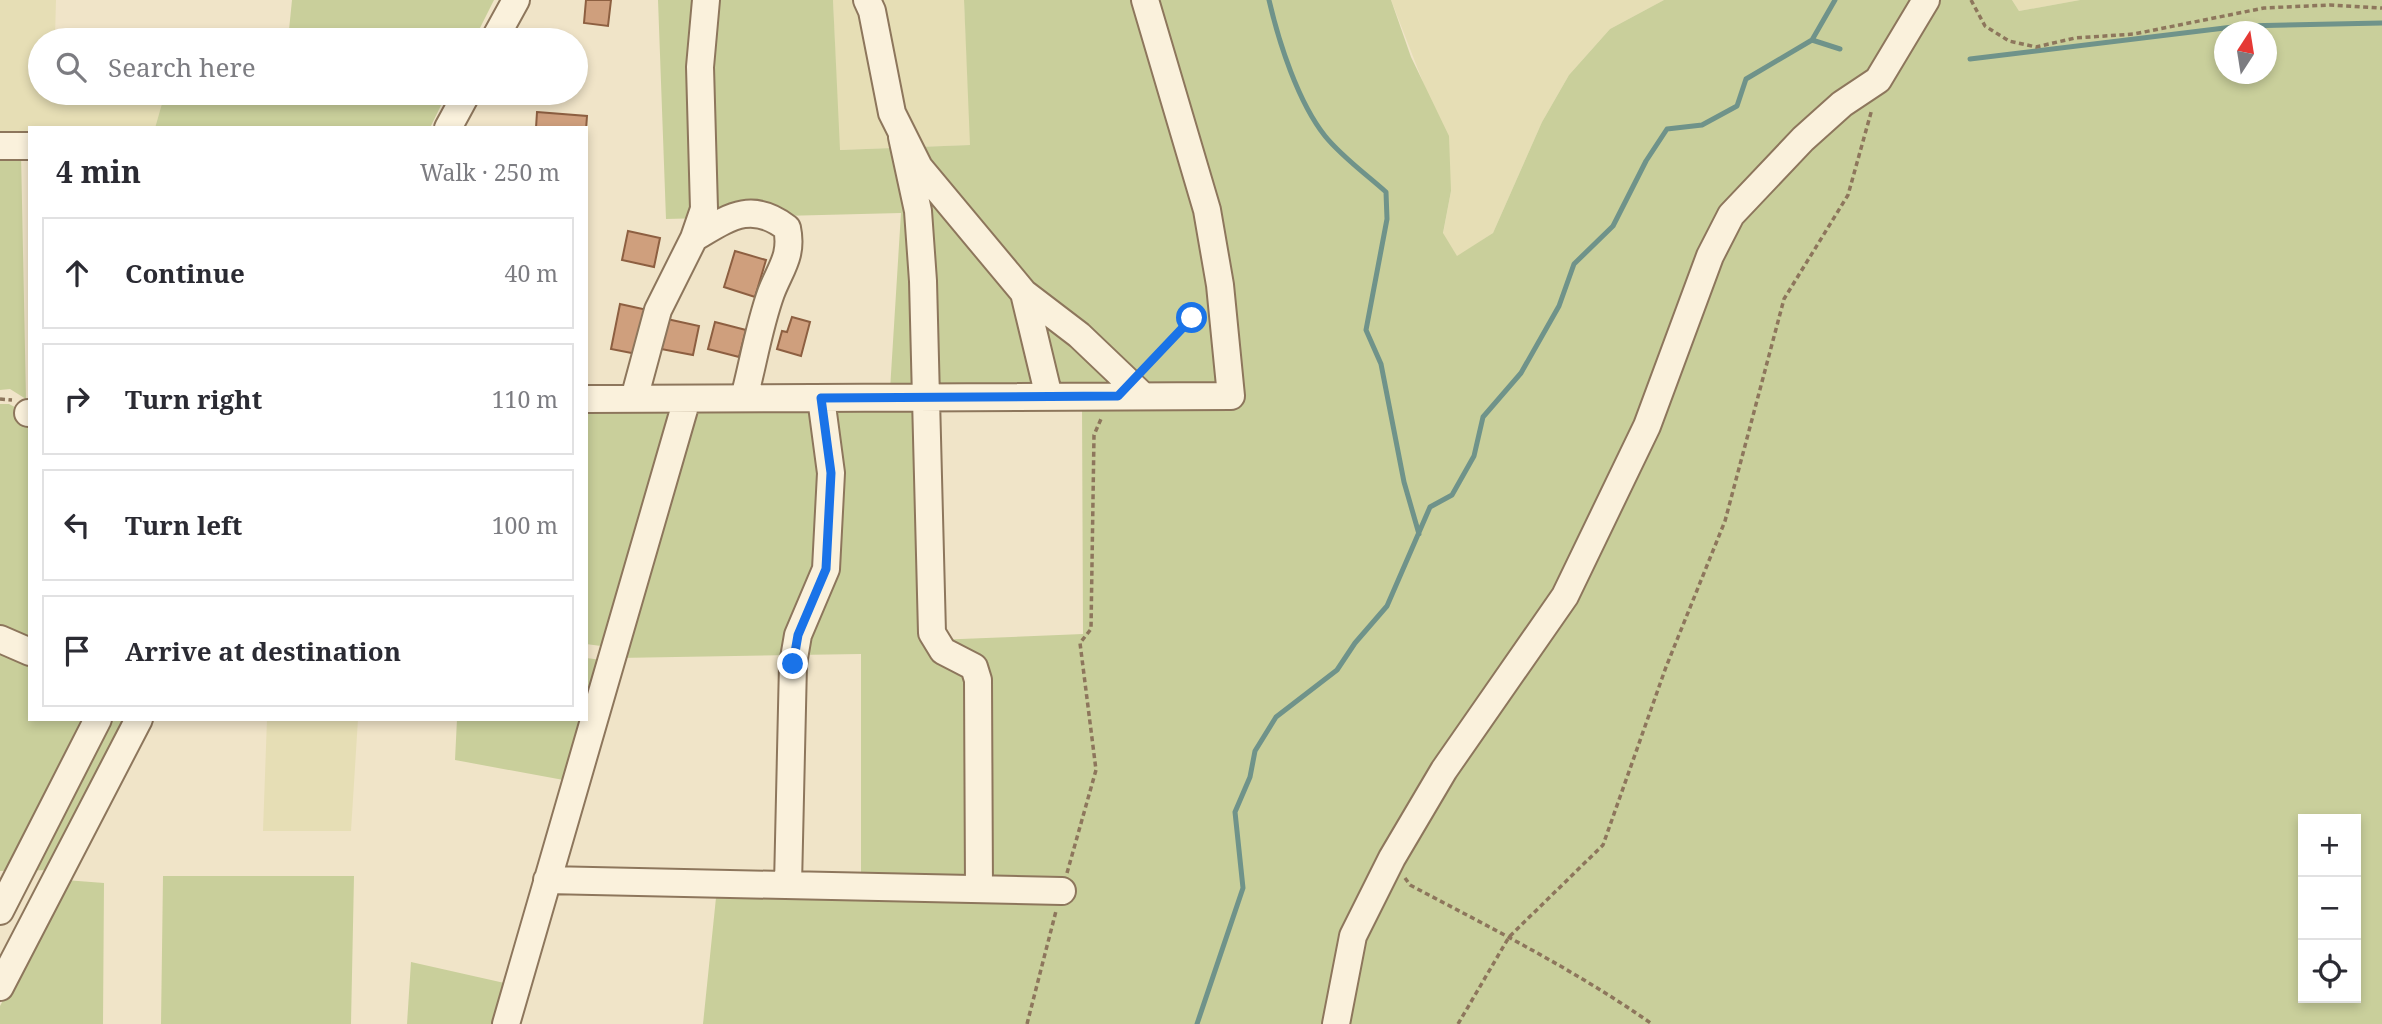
<!DOCTYPE html>
<meta charset="utf-8">
<style>
:root{--surface:#fff;--page:#f7f7f7;--text:#2b2b33;--muted:#7c7c81;--line:#e1e1e2}
body{margin:0;font-family:"Noto Serif",serif;background:var(--page);color:var(--text)}
.controls{position:absolute;right:21px;bottom:21px;display:grid;overflow:hidden;border-radius:0px;box-shadow:0 4px 10px #0003}
.controls button{width:63px;height:63px;display:grid;place-items:center;padding:0;border:0;border-bottom:2px solid var(--line);background:var(--surface);color:var(--text);font:35px sans-serif}
.compass{position:absolute;left:2214px;top:21px;width:63px;height:63px;border-radius:50%;background:var(--surface);box-shadow:0 4px 10px #0003;rotate:12deg}
.stop{position:absolute;width:21px;height:21px;margin:-16px;border:5px solid #1a73e8;border-radius:50%;background:#fff}
.stop.end{background:#1a73e8;border-color:#fff;box-shadow:0 2px 7px #0008}
.list{margin:0;padding:0;list-style:none}
h2{display:flex;justify-content:space-between;align-items:center;height:91px;margin:0;padding:0 28px;font-size:30px}
h2 small{font-size:23px;font-weight:400;color:var(--muted)}
.list li{display:grid;grid-template-columns:46px 1fr auto;gap:21px;align-items:center;box-sizing:border-box;height:112px;margin:0 14px 14px;padding:0 14px;border:2px solid var(--line);border-radius:0px}
.list b{display:block;font-size:26px;white-space:nowrap}
.list em{font-size:23px;font-style:normal;color:var(--muted)}
.icon{flex:none;width:38px;height:38px;fill:none;stroke:currentColor;stroke-width:2;stroke-linecap:round;stroke-linejoin:round}
.map{position:relative;flex:none;width:2382px;height:1024px;overflow:hidden}
.search{position:absolute;background:var(--surface);box-shadow:0 4px 10px #0003;left:28px;top:28px;width:560px;height:77px;display:flex;align-items:center;gap:18px;box-sizing:border-box;padding:0 24px;border-radius:38px;color:var(--muted);font-size:26px}
.panel{position:absolute;background:var(--surface);box-shadow:0 4px 10px #0003;left:28px;top:126px;width:560px;height:595px;border-radius:0px}
.map>svg:first-child{display:block}
</style>
<div class="map">
<svg width="2382" height="1024" viewBox="0 0 2382 1024">
<rect width="100%" height="100%" fill="#f0e4c8"/>
<path fill="#e6deb5" d="M0,0H56L55,37L164,40H40V93H165L155,128H30V139H0Z
M833,0H964L971,145L839,150Z
M1391,0H1664L1610,29L1569,75L1542,122L1493,233L1457,257L1443,234L1451,191L1428,95Z
M2012,0H2080L2019,11Z
M267,719H358L351,831H263Z"/>
<path fill="#c9cf9b" fill-rule="evenodd" d="M292,0H494L474,40H288Z
M658,0H833L840,150L970,145L964,0H1391L1411,57L1449,136L1451,191L1443,233L1457,256L1493,233L1542,122L1569,75L1610,29L1664,0H2012L2019,11L2080,0H2382V1024H703L717,888L861,879V654L617,658L702,391L890,390L901,213L666,219ZM2224,32H2266V74H2224ZM931,404L1082,405L1083,634L935,640ZM2303,819H2356V998H2303Z
M165,93H447L430,128H155Z
M0,153H21L26,399L10,389L0,390Z
M0,404H9L30,415V645L0,632Z
M586,408H665L672,417L608,641L601,646L586,644Z
M0,645L30,658V719H128L52,870L0,871Z
M586,658L602,660L586,716Z
M457,719H585L569,781L455,760Z
M163,876H354L351,1024H161Z
M65,880L104,883L103,1024H0V1006Z
M411,962L513,985L502,1024H407Z"/>
<g fill="none" stroke-linecap="round" stroke-linejoin="round">
<path stroke="#6f938a" stroke-width="5" d="M1269,0C1279,43 1298,102 1325,136C1342,157 1366,174 1386,192L1387,219L1366,330L1381,364L1404,482L1419,534
M1812,40L1840,49
M1970,59L2241,26L2382,23
M1197,1024L1243,888L1235,812L1250,777L1255,751L1276,717L1337,670L1355,643L1387,606L1430,507L1452,495L1474,456L1483,417L1521,373L1559,306L1574,264L1613,226L1646,161L1667,129L1702,125L1737,106L1746,79L1812,40L1835,0"/>
</g>
<path fill="#cf9f7d" stroke="#8d5f41" stroke-width="2" d="M586,0H611L608,26L584,23Z
M537,112L587,116L586,130V128H536Z
M628,231L660,238L654,267L622,260Z
M735,251L766,260L755,297L724,287Z
M620,304L652,311L642,355L611,349Z
M792,317L810,322L801,356L777,349L782,331L787,332Z
M667,319L699,326L693,355L661,349Z
M715,322L746,330L739,357L708,349Z"/>
<g fill="none" stroke-linecap="round" stroke-linejoin="round">
<defs>
<path id="minor" d="M867,0L872,11L892,113L919,167L1024,293L1079,335L1143,396
M494,40L516,0
M448,128L467,93
M902,137L918,211L923,281L932,633L943,651L974,667L978,680L979,889
M0,146H30
M694,238C728,218 751,200 787,228C793,256 780,269 771,293C759,326 753,364 744,398
M1024,293L1049,397
M586,399L1231,396L1220,285L1207,210L1145,0
M634,399L658,310L694,238L704,209L700,67L706,0
M28,413H30
M0,639L30,652
M547,880L1062,891
M788,885L793,664L798,635L826,569L831,473L821,398
M0,911L98,719
M0,987L139,719
M506,1024L687,399
M1336,1024L1353,936L1392,858L1444,770L1565,596L1647,426L1710,256L1731,215L1803,139L1842,104L1878,80L1926,0"/>
</defs>
<use href="#minor" stroke="#8d765c" stroke-width="30"/>
<path stroke="#8d765c" stroke-width="3.5" stroke-dasharray="5 3.5" stroke-linecap="butt" d="M1971,0L1985,26L2009,41L2036,47L2075,38L2134,34L2264,8L2330,5L2382,8
M1145,368L1201,307
M0,399L12,400
M1067,873L1096,770L1080,643L1091,629L1094,435L1101,419
M1405,878L1410,885C1493,929 1575,970 1652,1024
M1027,1024L1056,911
M1458,1024L1509,937L1603,845L1666,667L1725,521L1784,299L1848,195L1872,109"/>
<use href="#minor" stroke="#faf1dc" stroke-width="26"/>
</g>
<g fill="none" stroke-linecap="round" stroke-linejoin="round">
<path stroke="#1a73e8" stroke-width="9" d="M793,664L798,635L826,569L831,473L821,398L1118,396L1192,318"/>
</g>
</svg>
<div class="controls">
<button>+</button>
<button>−</button>
<button><svg class="icon" aria-label="locate" viewBox="0 0 24 24"><circle cx="12" cy="12" r="6"/><path d="M12 2v4M12 18v4M2 12h4M18 12h4"/></svg></button>
</div>
<svg class="compass" viewBox="-18 -18 36 36"><path d="M0-13l5 13h-10z" fill="#e53935"/><path d="M0 13l5-13h-10z" fill="#7c7c81"/></svg>
<div class="stop" style="left:1192px;top:318px"></div>
<div class="stop end" style="left:793px;top:664px"></div>
<div class="search"><svg class="icon" aria-label="search" viewBox="0 0 24 24"><circle cx="10" cy="10" r="6"/><path d="M15 15l6 6"/></svg>Search here</div>
<section class="panel">
<h2>4 min<small>Walk · 250 m</small></h2>
<ul class="list">
<li><svg class="icon" aria-label="ahead" viewBox="0 0 24 24"><path d="M12 20V5M6 11l6-6 6 6"/></svg><div><b>Continue</b></div><em>40 m</em></li>
<li><svg class="icon" aria-label="right" viewBox="0 0 24 24"><path d="M7 20v-9h11M14 6l5 5-5 5"/></svg><div><b>Turn right</b></div><em>110 m</em></li>
<li><svg class="icon" aria-label="left" viewBox="0 0 24 24"><path d="M17 20v-9H6M10 6l-5 5 5 5"/></svg><div><b>Turn left</b></div><em>100 m</em></li>
<li><svg class="icon" aria-label="arrive" viewBox="0 0 24 24"><path d="M6 21V4h12l-3 4 3 4H6"/></svg><div><b>Arrive at destination</b></div></li>
</ul>
</section>
</div>
